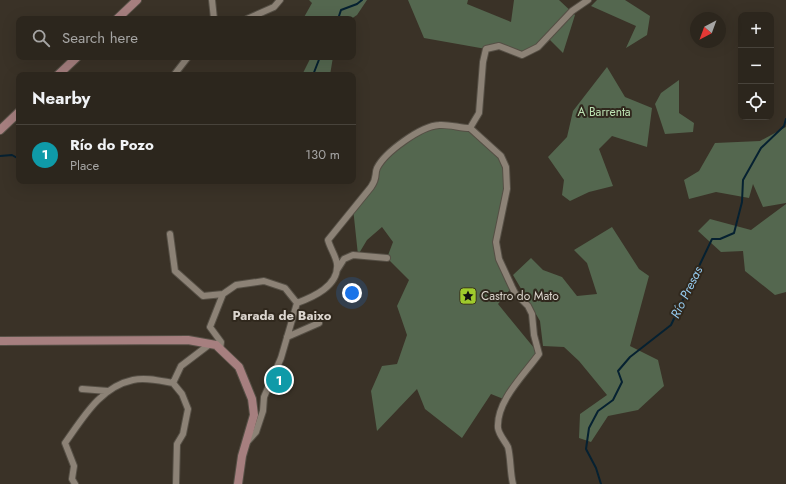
<!DOCTYPE html>
<meta charset="utf-8">
<style>
:root{--surface:#2c261d;--page:#38322a;--text:#f1f3f6;--muted:#a6a5a4;--line:#48433b;--accent:#bca0f2}
body{margin:0;font-family:Jost,sans-serif;background:var(--page);color:var(--text)}
.controls{position:absolute;right:12px;top:12px;display:grid;overflow:hidden;border-radius:8px;box-shadow:0 4px 16px #0002}
.controls button{width:36px;height:36px;display:grid;place-items:center;padding:0;border:0;border-bottom:1px solid var(--line);background:var(--surface);color:var(--text);font:20px sans-serif}
.compass{position:absolute;left:690px;top:12px;width:36px;height:36px;border-radius:50%;background:var(--surface);box-shadow:0 4px 16px #0002;rotate:221deg}
.you{position:absolute;left:352px;top:293px;width:14px;height:14px;margin:-10px;border:3px solid #fff;border-radius:50%;background:#1a73e8;box-shadow:0 0 0 6px #1a73e833}
.badge{display:grid;place-items:center;width:26px;height:26px;border-radius:50%;background:var(--accent);color:#fff;font-size:13px;font-weight:700}
.pin{position:absolute;translate:-50% -50%;border:2px solid #fff;box-shadow:0 1px 4px #0006}
.list{margin:0;padding:0;list-style:none}
h2{display:flex;justify-content:space-between;align-items:center;height:52px;margin:0;padding:0 16px;font-size:17px}
h2 small{font-size:13px;font-weight:400;color:var(--muted)}
.list li{display:grid;grid-template-columns:26px 1fr auto;gap:12px;align-items:center;box-sizing:border-box;height:60px;padding:0 16px;border-top:1px solid var(--line)}
.list b{display:block;font-size:15px;white-space:nowrap}
.list p{margin:0;font-size:13px;white-space:nowrap;color:var(--muted)}
.list em{font-size:13px;font-style:normal;color:var(--muted)}
.icon{flex:none;width:22px;height:22px;fill:none;stroke:currentColor;stroke-width:2;stroke-linecap:round;stroke-linejoin:round}
.map{position:relative;flex:none;width:786px;height:484px;overflow:hidden}
.search{position:absolute;background:var(--surface);box-shadow:0 4px 16px #0002;left:16px;top:16px;width:340px;height:44px;display:flex;align-items:center;gap:10px;box-sizing:border-box;padding:0 14px;border-radius:8px;color:var(--muted);font-size:15px}
.panel{position:absolute;background:var(--surface);box-shadow:0 4px 16px #0002;left:16px;top:72px;width:340px;height:112px;border-radius:8px}
.map>svg:first-child{display:block}
</style>
<div class="map">
<svg width="786" height="484" viewBox="0 0 786 484">
<rect width="100%" height="100%" fill="#3a3227"/>
<path fill="#54674f" d="M309,0H367L357,15L351,19H303L312,3Z
M408,0H468L467,4L511,22L514,0H559L575,15L563,53L547,37L522,55L499,46L486,49L424,38Z
M597,0H625L650,16L647,35L626,48L636,26L591,6Z
M311,57H333L330,75H302Z
M607,67L625,97L652,108L647,147L612,136L599,149L613,186L589,192L570,201L562,195L564,180L548,157L567,137L573,111Z
M679,80V113L694,123L693,132L665,134L655,104L661,93Z
M440,125L470,128L501,156L508,178L496,242L512,287L498,304L539,354L506,400L491,394L462,438L425,409L417,389L377,431L371,391L382,366L397,364L407,335L397,306L409,280L387,258L393,242L382,227L367,240L358,255L353,208L371,187L377,169L406,139Z
M786,127V203L763,207L753,184L749,198L716,192L689,199L684,180L699,171L715,143L760,141Z
M786,204V292L775,295L745,271L743,251L721,252L698,231L710,219L751,230Z
M612,227L639,269L649,276L630,346L658,360L664,386L638,410L608,416L591,442L579,438L580,414L607,395L579,361L564,347L543,346L540,321L513,275L531,258L543,270L562,277L577,296L597,294L587,263L574,250Z"/>
<g fill="none" stroke-linecap="round" stroke-linejoin="round">
<path stroke="#062131" stroke-width="2" d="M338,19L341,10L357,4L362,0
M313,75L320,57
M0,156L12,155L19,159
M601,484L596,468L586,449L589,428L598,411L613,400L622,382L618,371L630,357L671,325L712,239H720L734,233L742,202L743,180L761,148L784,126L786,119"/>
<defs>
<path id="street" d="M212,0L214,19
M247,19L274,7L280,0
M174,75L188,57
M470,128L501,156L506,167L507,189L496,242L499,259L512,287L515,293L528,306L532,314L534,335L539,354C525,374 496,401 498,428C499,435 505,441 508,447C511,459 510,472 513,484
M170,234L175,271L203,296L223,294
M337,270L344,259L353,255L387,258
M287,337L319,323
M220,349L221,342L210,327L223,294L236,285L264,281L285,288L297,303
M173,383L181,366L210,344
M82,389L108,391
M248,441L256,432L263,411L264,397L281,358L297,303C313,297 339,286 337,264C336,256 330,248 328,240L371,187C378,177 374,175 377,168C385,152 421,126 439,125C449,124 460,128 470,128L479,113L483,62L486,49L499,46L522,55L538,47L572,11L588,0
M75,484L72,479L74,466L65,443C83,418 100,387 133,380C146,377 161,381 173,383L182,394L188,409L183,434L177,444L176,484"/>
<path id="secondary" d="M117,19L137,0
M58,75L77,57
M0,130L19,112
M0,341L188,340L216,345L239,367L252,399L254,415L242,456L238,484"/>
</defs>
<use href="#street" stroke="#554f45" stroke-width="8"/>
<use href="#secondary" stroke="#554f45" stroke-width="10"/>
<use href="#street" stroke="#8c8276" stroke-width="6"/>
<use href="#secondary" stroke="#a67f7f" stroke-width="8"/>
</g>
<defs>
<symbol id="sight-square" viewBox="-11 -11 22 22"><rect x="-9" y="-9" width="18" height="18" rx="4" fill="#9fca2c" stroke="#30281d"/><path d="M0-6L1.8-2.2L6-1.7L2.9 1.2L3.7 5.4L0 3.3L-3.7 5.4L-2.9 1.2L-6-1.7L-1.8-2.2Z" fill="#111"/></symbol>
</defs>
<g fill-rule="evenodd">
<use href="#sight-square" x="458" y="286" width="20" height="20"/>
</g>
<g text-anchor="middle" stroke-width="4" stroke-linejoin="round" paint-order="stroke">
<g font-size="12" fill="#bce1b2" stroke="#30281d">
<text x="604" y="116">A Barrenta</text>
</g>
<g font-size="12" fill="#dcd6cf" stroke="#30281d" text-anchor="start">
<text x="481" y="300">Castro do Mato</text>
</g>
<g font-size="13" font-style="italic" fill="#94c9ed" stroke="#30281d">
<text transform="translate(686 292) rotate(-64)" y="5">Río Presas</text>
</g>
<g font-size="13" font-weight="bold" fill="#dcd6cf" stroke="#30281d">
<text x="282" y="320">Parada de Baixo</text>
</g>
</g>
</svg>
<div class="controls">
<button>+</button>
<button>−</button>
<button><svg class="icon" aria-label="locate" viewBox="0 0 24 24"><circle cx="12" cy="12" r="6"/><path d="M12 2v4M12 18v4M2 12h4M18 12h4"/></svg></button>
</div>
<svg class="compass" viewBox="-18 -18 36 36"><path d="M0-13l5 13h-10z" fill="#e53935"/><path d="M0 13l5-13h-10z" fill="#a6a5a4"/></svg>
<div class="you"></div>
<div class="pin badge" style="left:279px;top:380px;background:#0f9aa8">1</div>
<div class="search"><svg class="icon" aria-label="search" viewBox="0 0 24 24"><circle cx="10" cy="10" r="6"/><path d="M15 15l6 6"/></svg>Search here</div>
<section class="panel">
<h2>Nearby<small></small></h2>
<ul class="list">
<li><span class="badge" style="background:#0f9aa8">1</span><div><b>Río do Pozo</b><p>Place</p></div><em>130 m</em></li>
</ul>
</section>
</div>
